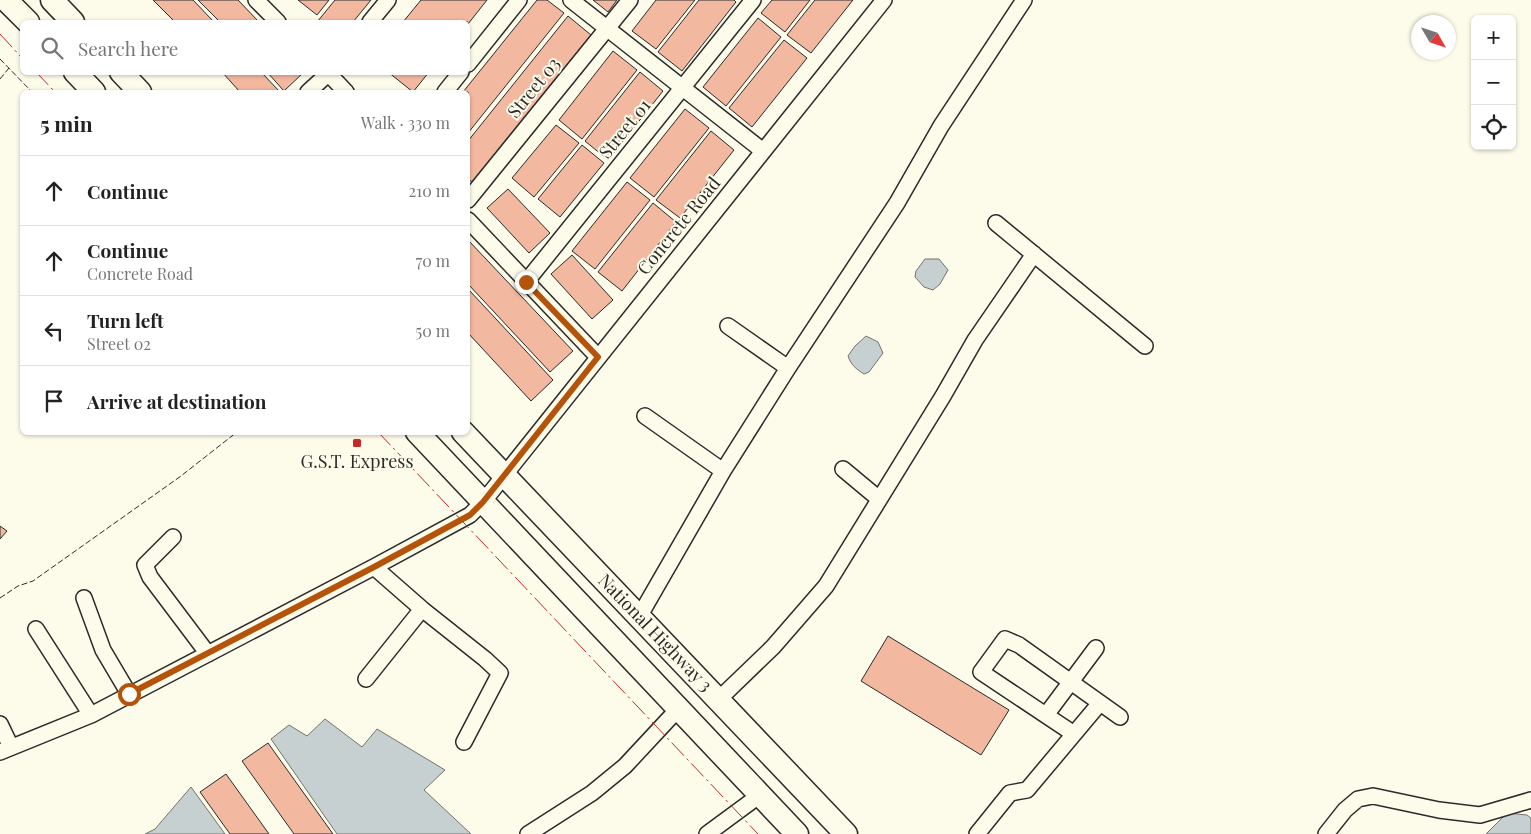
<!DOCTYPE html>
<meta charset="utf-8">
<style>
:root{--surface:#fff;--page:#f2f2f2;--text:#222;--muted:#767676;--line:#e0e0e0}
body{margin:0;font-family:"Playfair Display",serif;background:var(--page);color:var(--text)}
.controls{position:absolute;right:15px;top:15px;display:grid;overflow:hidden;border-radius:8px;box-shadow:0 1px 4px #0004}
.controls button{width:45px;height:45px;display:grid;place-items:center;padding:0;border:0;border-bottom:1px solid var(--line);background:var(--surface);color:var(--text);font:25px sans-serif}
.compass{position:absolute;left:1411px;top:15px;width:45px;height:45px;border-radius:50%;background:var(--surface);box-shadow:0 1px 4px #0004;rotate:129deg}
.stop{position:absolute;width:15px;height:15px;margin:-11px;border:4px solid #b45309;border-radius:50%;background:#fff}
.stop.end{background:#b45309;border-color:#fff;box-shadow:0 1px 5px #0008}
.list{margin:0;padding:0;list-style:none}
h2{display:flex;justify-content:space-between;align-items:center;height:65px;margin:0;padding:0 20px;font-size:21px}
h2 small{font-size:16px;font-weight:400;color:var(--muted)}
.list li{display:grid;grid-template-columns:32px 1fr auto;gap:15px;align-items:center;box-sizing:border-box;height:70px;padding:0 20px;border-top:1px solid var(--line)}
.list b{display:block;font-size:19px;white-space:nowrap}
.list p{margin:0;font-size:16px;white-space:nowrap;color:var(--muted)}
.list em{font-size:16px;font-style:normal;color:var(--muted)}
.icon{flex:none;width:28px;height:28px;fill:none;stroke:currentColor;stroke-width:2;stroke-linecap:round;stroke-linejoin:round}
.map{position:relative;flex:none;width:1531px;height:834px;overflow:hidden}
.search{position:absolute;background:var(--surface);box-shadow:0 1px 4px #0004;left:20px;top:20px;width:450px;height:55px;display:flex;align-items:center;gap:12px;box-sizing:border-box;padding:0 18px;border-radius:8px;color:var(--muted);font-size:19px}
.panel{position:absolute;background:var(--surface);box-shadow:0 1px 4px #0004;left:20px;top:90px;width:450px;height:345px;border-radius:8px}
.map>svg:first-child{display:block}
</style>
<div class="map">
<svg width="1531" height="834" viewBox="0 0 1531 834">
<rect width="100%" height="100%" fill="#fdfbea"/>
<path fill="#c7d0d0" stroke="#74746e" d="M925,259H939L948,270L940,284L933,290L924,287L915,277L916,271Z
M866,336L878,342L883,353L869,372L864,374C856,369 851,365 848,356L855,346Z
M325,719L362,747L377,729L445,770L424,790L471,834H337L271,739L289,725L307,736Z
M191,787L225,834H145L155,829Z
M1507,813L1527,815L1531,818V834H1486Z"/>
<path fill="#f2b8a0" stroke="#2b2b2b" d="M153,0H193L214,22H175Z
M198,0H238L259,22H220Z
M298,0H329L317,15Z
M335,0H371L353,22H317Z
M421,0H487L468,24V22H403Z
M537,0H547L564,13L468,133V92H463Z
M593,0H617L608,12Z
M656,0H695L656,49L632,31Z
M699,0H734L736,2L682,71L658,52Z
M772,0H810L785,32L761,13Z
M815,0H853L811,53L787,35Z
M568,16L591,35L472,182L468,179V141Z
M758,18L781,37L726,106L703,87Z
M784,40L807,58L752,127L729,108Z
M613,51L637,70L582,139L559,120Z
M222,72H261L280,92H240Z
M267,72H304L284,91Z
M388,72H429L413,92Z
M640,72L663,91L608,160L585,141Z
M685,109L709,128L654,197L630,178Z
M556,125L579,143L534,197L512,178Z
M711,131L734,150L680,218L656,200Z
M582,145L604,163L560,217L538,199Z
M627,182L650,200L595,269L572,251Z
M508,189L550,233L529,253L487,208Z
M653,203L676,222L622,291L598,272Z
M468,240L573,351L550,372L468,284Z
M572,255L613,300L592,319L551,274Z
M468,289L553,380L531,401L468,333Z
M0,526L7,531L0,539Z
M888,636L1009,710L981,755L861,681Z
M268,743L333,834H294L242,761Z
M226,774L269,834H230L200,792Z"/>
<g fill="none" stroke-linecap="round" stroke-linejoin="round">
<defs>
<path id="minor" d="M256,0L278,22
M571,0L763,151
M370,22L388,0
M468,64L519,0
M327,72L346,92
M308,92L330,72
M445,92L461,72
M468,200L630,0
M468,220L598,357
M996,223L1145,346
M526,282L753,0
M728,326L788,368
M645,416L723,471
M843,469L879,499
M173,537L145,565L150,577L208,654
M374,567L422,609L485,659L500,673L464,742
M84,598L103,650L129,694
M639,617L723,471L788,368L897,203L941,126L1024,0
M36,629L91,715
M366,679L422,609
M718,700L773,647L826,586L943,396L975,340L1034,254
M1046,715L1096,648
M0,724L11,747
M1074,734L981,672L1005,639L1019,645L1120,717
M0,752L91,715L374,567L470,515L483,502L884,0
M528,834L592,793L625,766L679,708
M707,834L760,795
M977,834L1010,793L1027,790L1100,703
M1326,834L1345,810L1358,799L1373,796L1439,810L1480,815L1531,800"/>
<path id="highway" d="M6,0L28,22
M52,0L73,22
M75,72L94,92
M121,72L140,92
M417,432L797,834
M463,432L846,834"/>
</defs>
<use href="#minor" stroke="#2b2b2b" stroke-width="18"/>
<use href="#highway" stroke="#2b2b2b" stroke-width="25"/>
<use href="#minor" stroke="#fdfbea" stroke-width="15"/>
<use href="#highway" stroke="#fdfbea" stroke-width="22"/>
<path stroke="#2b2b2b" stroke-width="1" stroke-dasharray="6 2.5" stroke-linecap="butt" d="M0,59L32,92
M0,79L9,68
M0,598L18,586L33,581L181,476L237,432"/>
<path stroke="#c62828" stroke-width="1" stroke-dasharray="18 4 2.5 4" stroke-linecap="butt" d="M0,34L22,58
M36,72L55,92
M378,432L758,834"/>
</g>
<g fill="none" stroke-linecap="round" stroke-linejoin="round">
<path stroke="#b45309" stroke-width="6" d="M129,694L374,567L470,515L483,502L598,357L526,282"/>
</g>
<rect fill="#c62828" stroke="#fdfbea" stroke-width="2" x="352" y="438" width="10" height="10" rx="2.5"/>
<g text-anchor="middle" stroke-width="4" stroke-linejoin="round" paint-order="stroke">
<g font-size="18" fill="#2b2b2b" stroke="#fdfbea">
<text transform="translate(534 88) rotate(-51)" y="6">Street 03</text>
<text transform="translate(625 129) rotate(-51)" y="6">Street 01</text>
<text transform="translate(679 226) rotate(-51)" y="6">Concrete Road</text>
<text transform="translate(655 633) rotate(46)" y="6">National Highway 3</text>
</g>
<g font-size="18" fill="#2b2b2b" stroke="#fdfbea">
<text x="357" y="468">G.S.T. Express</text>
</g>
</g>
</svg>
<div class="controls">
<button>+</button>
<button>−</button>
<button><svg class="icon" aria-label="locate" viewBox="0 0 24 24"><circle cx="12" cy="12" r="6"/><path d="M12 2v4M12 18v4M2 12h4M18 12h4"/></svg></button>
</div>
<svg class="compass" viewBox="-18 -18 36 36"><path d="M0-13l5 13h-10z" fill="#e53935"/><path d="M0 13l5-13h-10z" fill="#767676"/></svg>
<div class="stop" style="left:129px;top:694px"></div>
<div class="stop end" style="left:526px;top:282px"></div>
<div class="search"><svg class="icon" aria-label="search" viewBox="0 0 24 24"><circle cx="10" cy="10" r="6"/><path d="M15 15l6 6"/></svg>Search here</div>
<section class="panel">
<h2>5 min<small>Walk · 330 m</small></h2>
<ul class="list">
<li><svg class="icon" aria-label="ahead" viewBox="0 0 24 24"><path d="M12 20V5M6 11l6-6 6 6"/></svg><div><b>Continue</b></div><em>210 m</em></li>
<li><svg class="icon" aria-label="ahead" viewBox="0 0 24 24"><path d="M12 20V5M6 11l6-6 6 6"/></svg><div><b>Continue</b><p>Concrete Road</p></div><em>70 m</em></li>
<li><svg class="icon" aria-label="left" viewBox="0 0 24 24"><path d="M17 20v-9H6M10 6l-5 5 5 5"/></svg><div><b>Turn left</b><p>Street 02</p></div><em>50 m</em></li>
<li><svg class="icon" aria-label="arrive" viewBox="0 0 24 24"><path d="M6 21V4h12l-3 4 3 4H6"/></svg><div><b>Arrive at destination</b></div></li>
</ul>
</section>
</div>
